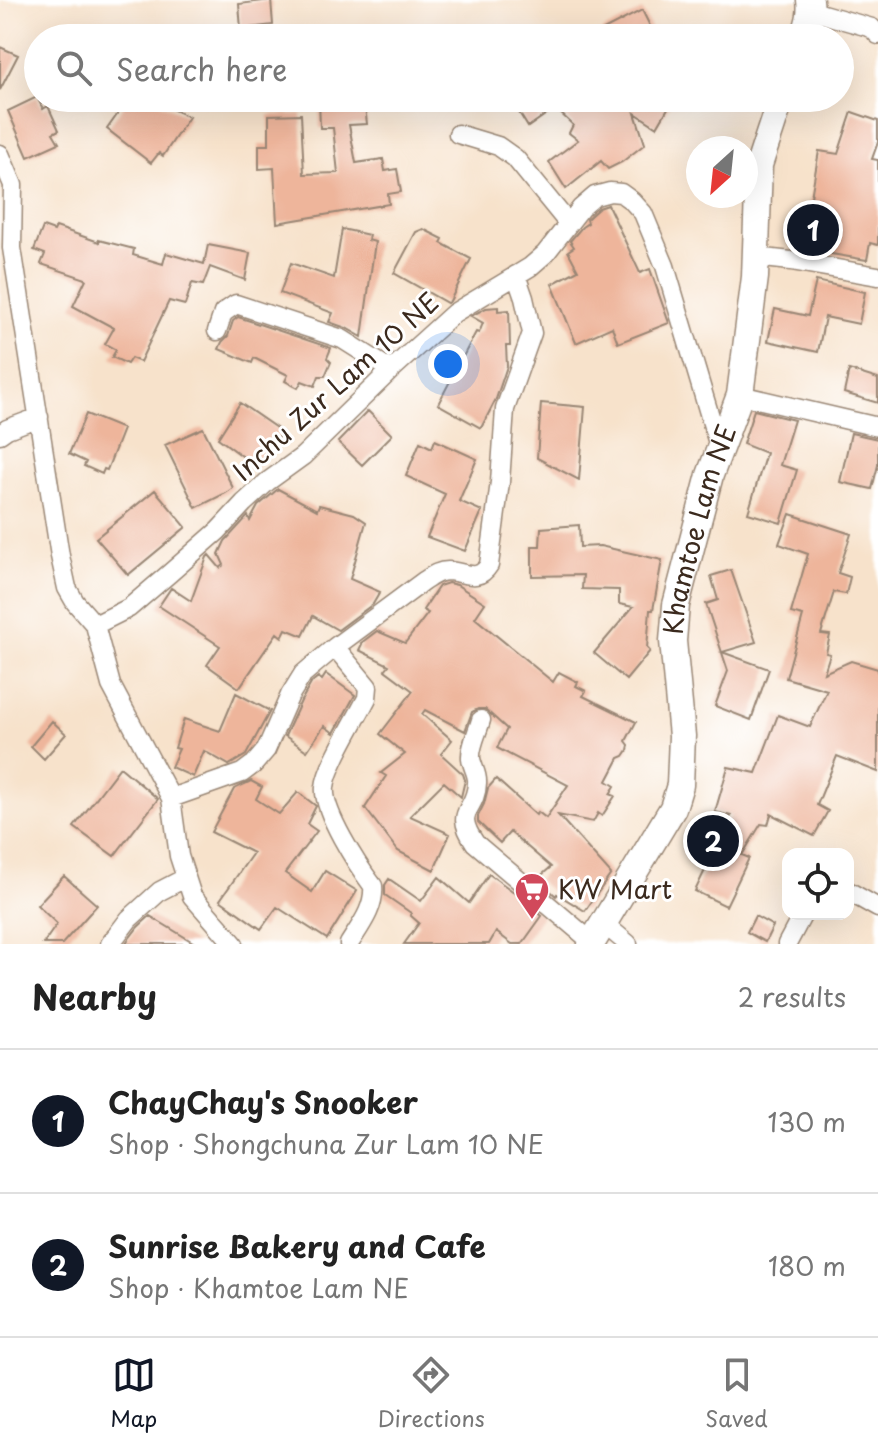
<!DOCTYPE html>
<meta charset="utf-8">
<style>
:root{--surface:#fff;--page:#f6f6f6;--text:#222;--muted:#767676;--line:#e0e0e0;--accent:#111827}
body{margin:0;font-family:"Playpen Sans",sans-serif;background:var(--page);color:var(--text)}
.controls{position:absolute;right:24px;bottom:24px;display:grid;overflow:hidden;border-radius:16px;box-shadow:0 8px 32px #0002}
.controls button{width:72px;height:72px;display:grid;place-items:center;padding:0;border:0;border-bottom:2px solid var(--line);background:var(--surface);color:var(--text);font:40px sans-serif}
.compass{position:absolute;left:686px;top:136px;width:72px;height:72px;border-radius:50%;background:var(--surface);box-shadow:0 8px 32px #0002;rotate:207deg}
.you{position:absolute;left:448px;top:364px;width:28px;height:28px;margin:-20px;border:6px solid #fff;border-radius:50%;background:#1a73e8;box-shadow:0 0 0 12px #1a73e833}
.badge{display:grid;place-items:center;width:52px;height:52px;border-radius:50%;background:var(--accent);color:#fff;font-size:26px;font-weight:700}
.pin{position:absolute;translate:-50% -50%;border:4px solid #fff;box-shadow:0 2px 8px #0006}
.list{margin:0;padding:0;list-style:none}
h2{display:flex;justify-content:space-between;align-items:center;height:104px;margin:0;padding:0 32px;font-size:34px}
h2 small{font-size:26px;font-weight:400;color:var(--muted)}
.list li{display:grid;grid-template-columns:52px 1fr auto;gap:24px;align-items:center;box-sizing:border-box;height:144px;padding:0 32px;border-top:2px solid var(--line)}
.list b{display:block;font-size:30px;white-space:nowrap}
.list p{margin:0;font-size:26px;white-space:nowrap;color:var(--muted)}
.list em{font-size:26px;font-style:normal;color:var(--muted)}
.icon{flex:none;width:44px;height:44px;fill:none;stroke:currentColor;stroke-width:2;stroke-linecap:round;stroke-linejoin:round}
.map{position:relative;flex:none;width:878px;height:944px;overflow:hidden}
.search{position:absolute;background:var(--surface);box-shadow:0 8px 32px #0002;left:24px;right:24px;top:24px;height:88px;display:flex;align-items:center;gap:20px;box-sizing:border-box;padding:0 28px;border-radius:44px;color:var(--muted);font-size:30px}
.sheet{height:392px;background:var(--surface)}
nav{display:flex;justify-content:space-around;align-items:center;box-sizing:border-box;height:112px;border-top:2px solid var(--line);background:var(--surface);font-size:22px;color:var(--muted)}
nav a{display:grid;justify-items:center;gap:4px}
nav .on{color:var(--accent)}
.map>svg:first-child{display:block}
</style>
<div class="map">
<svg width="878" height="944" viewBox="0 0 878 944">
<rect width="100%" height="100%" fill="#fff"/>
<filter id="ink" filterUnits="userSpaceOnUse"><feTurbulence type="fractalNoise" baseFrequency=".0125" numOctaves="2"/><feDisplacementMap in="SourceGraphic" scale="16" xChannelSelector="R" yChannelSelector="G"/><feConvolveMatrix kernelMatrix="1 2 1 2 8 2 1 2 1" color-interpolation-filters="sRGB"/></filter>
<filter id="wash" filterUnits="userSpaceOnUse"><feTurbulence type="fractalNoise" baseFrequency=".006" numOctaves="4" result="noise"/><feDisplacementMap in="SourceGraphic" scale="32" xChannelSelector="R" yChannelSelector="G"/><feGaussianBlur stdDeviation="1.8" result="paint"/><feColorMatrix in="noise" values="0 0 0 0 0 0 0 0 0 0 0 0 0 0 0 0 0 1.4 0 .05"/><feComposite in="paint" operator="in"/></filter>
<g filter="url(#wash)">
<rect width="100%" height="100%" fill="#f7e2cb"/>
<g id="blocks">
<path fill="#eeb59b" d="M271,0L273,25L241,29L239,4Z
M642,10L656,38H588Z
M0,47L18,55L0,90Z
M37,97L43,109L48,106L59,130L53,133L59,143L28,157L8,111Z
M129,98H145L150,102L153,100L189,117L163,156L159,153L151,163L107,129Z
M319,98H364L367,124L349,125L356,163L383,159L385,171L397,169L401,192L388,194L389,204L277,223L274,168L259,169V145H269V115L301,114L304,174L338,173L333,128H320Z
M510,98H674L657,127L635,113L645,144L622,162L608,169L601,161L566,189L549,162L578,140L569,133L573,125L555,108L528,127Z
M852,112L878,121V142L872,159L878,160V245L870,243L867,260L802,249L819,151L838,154Z
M608,205L640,273L650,269L669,323L618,343L612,327L576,343L552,284L578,270L568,251L574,247L570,241L582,227L588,223L587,219L590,216L599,208Z
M43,227L54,231L56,227L99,242V240L134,249L133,255L163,264L166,253L204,264L208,245L250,253L245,280L210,267L203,285L192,283L185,305L169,301L140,362L131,358L127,364L112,357L116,350L105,344L114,328L73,306L86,279L41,264L45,254L34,250Z
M342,229L369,235L368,240L375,242L362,337L346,328L329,322L333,313L280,293L291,263L334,278Z
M423,229L443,239L441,243L471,259L450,301L447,303L394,273L416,232Z
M816,281L865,292L859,324L825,317L818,352L768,341L775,309L808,316Z
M498,307V311L509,310L510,346H506L507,366L496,399L481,428L438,404L476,332L479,333L483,323L471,316L486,308Z
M238,317L331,348L327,358L331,362L325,376H319L315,386L302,381L298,388L285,381L288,375L254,358L252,363L219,349L222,342L228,336L233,321Z
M849,370L878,379V403L844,393Z
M240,403L282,432L257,467L218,438Z
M541,403L585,407L579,480L537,458Z
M754,410L794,420L780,465L797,470L781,523L748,513L766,453L743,444Z
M368,411L392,435L362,465L338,442Z
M86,414L123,429L107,470L104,469L102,474L84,466L86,462L69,454Z
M203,428L233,488L226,493L196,508L165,445Z
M851,433L878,439V465L872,489L840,482Z
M435,440L477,459L459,501L482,511L465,551L427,537L445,494L406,476L420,442L432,448Z
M278,489L317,510L319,505L354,514L366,522L350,579L380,592L373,604L338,630L313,616L303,636L286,629L282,637L277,633L239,688L207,665L220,646L159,606L171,588L191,601L207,557L209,555L220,568L224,565L219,554L225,541L248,516L250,521L258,506Z
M155,490L186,527L128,575L96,538Z
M790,514L851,534L838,573L850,577L846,594L834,592L821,634L830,635L826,653L830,654L824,673L851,661L878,669V772L837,756L817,805L828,811L814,836L771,814L768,825L761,824L742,855L749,858L726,906L695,891L731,816L715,812L728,767L756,773L778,715L810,727L827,690L786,678L803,616L791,613L808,554L779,544Z
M579,525L580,547L600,546L662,560L653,610H650L647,648L650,651L626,680L594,653L633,607L619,604V590L582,589L583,575L532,576V546H540L541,528Z
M731,570L756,642L722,652L769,669L751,720L715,706L728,671L706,604L718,600L711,576Z
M448,583L457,585L485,603L475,618L553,682L559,672L578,682L576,686L586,691L583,696L636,722L626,741L629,745L628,750L624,756L619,758L607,781L615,786L610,794L615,796L602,816L598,813L593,822L558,815L611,874L585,911L557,894L556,896L537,879L551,867L510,832L500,843L478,822V816L484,804L488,788L496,779L536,815L538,812L546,818L568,785L497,748L507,729L485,709H478L472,712L465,731L425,710L422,714L452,740L441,754L463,774L465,780L461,797L444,782L410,816L450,834L434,870L398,851L365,808L386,776L381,773L405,754L380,734L413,691L385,670L389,665L359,650L362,644L361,643L377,631L405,643L428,613L423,610L439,586Z
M326,674L355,695L334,733L324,726L307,751L285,736L301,701L312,682L318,677L322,680Z
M236,693L270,711L246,755L229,765L204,751L193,777L171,767L179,749L175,748L184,719L220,731Z
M52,721L66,734L44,759L31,746Z
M120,767L158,799L114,856L74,827Z
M251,781L262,787L256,799L279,814L298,792L316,806L307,824L317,831L285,873L312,892L325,871L357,891L327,939L277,907L261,929L220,900L253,853L211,832L234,789Z
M489,874L518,895L542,916L522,944H512L496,932L489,944H404L419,923L410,915L411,913L385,895V885L389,879L421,901L439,877L469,903Z
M64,876L97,905L62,944H43L57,924L37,905Z
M150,916L196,944H125L138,927Z
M755,916L773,926L765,942L747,932Z"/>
</g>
</g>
<g filter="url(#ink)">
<use href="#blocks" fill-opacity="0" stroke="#998674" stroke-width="2"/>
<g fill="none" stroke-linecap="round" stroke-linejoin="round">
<defs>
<path id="minor" d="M812,11L872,28L878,35
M458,134L498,146L515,158L568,223
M0,154L13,185L12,248L60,556L67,588L75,602L95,625L111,685L171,798L179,856L192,896L234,944
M756,259L764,258L791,261L878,276
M217,331L223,313L236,304L342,339L391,370
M740,395L878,427
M0,434L7,429L39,417
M95,625L129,608L170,573L218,531L244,503L267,482L303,456L391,370L454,313L530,267L545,254L581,208L595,196L610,192L621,193L632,201L643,213L665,266L720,450
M335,647L368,687L367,698C356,720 327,766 325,787C322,811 358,866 373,886C375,908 360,926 349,944
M481,720C478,731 470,747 471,758C472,767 478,774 477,783C476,813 452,809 475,843L592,942
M171,798L242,773L254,764L266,750L290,695L303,674L335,647L424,581C432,576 438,571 448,571C465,572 478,583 489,565L500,482L505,409L532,333L524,298L516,275
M848,891L878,908
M603,923L628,944
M110,944L129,919L160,891L185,878
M787,944L803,914"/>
<g id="secondary">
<path d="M804,38C808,24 812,15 810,0"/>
<path id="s1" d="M591,944L673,808L680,785L682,736L673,641L676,605L710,475L740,395L755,277L759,165L781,98"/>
</g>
</defs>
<use href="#minor" stroke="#998674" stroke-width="21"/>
<use href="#secondary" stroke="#998674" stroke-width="29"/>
<use href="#minor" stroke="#fff" stroke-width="18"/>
<use href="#secondary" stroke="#fff" stroke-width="26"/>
</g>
</g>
<defs>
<symbol id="supermarket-pin" viewBox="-11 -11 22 30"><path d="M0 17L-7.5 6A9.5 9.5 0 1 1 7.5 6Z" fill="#d1495b" stroke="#fff"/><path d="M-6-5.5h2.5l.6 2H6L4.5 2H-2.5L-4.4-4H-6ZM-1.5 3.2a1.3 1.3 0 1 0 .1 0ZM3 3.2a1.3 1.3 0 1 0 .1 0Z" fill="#fff"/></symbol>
</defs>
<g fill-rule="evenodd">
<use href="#supermarket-pin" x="512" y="870" width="40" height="54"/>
</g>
<g text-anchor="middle" stroke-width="6" stroke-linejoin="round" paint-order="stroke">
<g font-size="26" fill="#3b2a1e" stroke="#fff">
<text transform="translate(336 387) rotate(-42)" y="9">Inchu Zur Lam 10 NE</text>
<text dy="9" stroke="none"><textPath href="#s1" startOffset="442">Khamtoe Lam NE</textPath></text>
</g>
<g font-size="26" fill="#3b2a1e" stroke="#fff" text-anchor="start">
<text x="558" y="899">KW Mart</text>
</g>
</g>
</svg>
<div class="controls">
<button><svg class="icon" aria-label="locate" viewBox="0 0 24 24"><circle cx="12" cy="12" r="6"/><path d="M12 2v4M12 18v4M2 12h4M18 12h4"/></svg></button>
</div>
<svg class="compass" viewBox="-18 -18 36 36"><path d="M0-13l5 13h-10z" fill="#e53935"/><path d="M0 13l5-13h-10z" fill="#767676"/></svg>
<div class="you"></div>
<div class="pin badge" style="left:813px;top:230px">1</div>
<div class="pin badge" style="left:713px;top:841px">2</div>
<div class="search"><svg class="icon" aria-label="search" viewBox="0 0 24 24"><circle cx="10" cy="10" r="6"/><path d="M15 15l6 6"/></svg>Search here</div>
</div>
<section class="sheet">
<h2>Nearby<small>2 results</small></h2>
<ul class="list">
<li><span class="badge">1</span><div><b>ChayChay's Snooker</b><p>Shop · Shongchuna Zur Lam 10 NE</p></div><em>130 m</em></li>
<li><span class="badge">2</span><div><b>Sunrise Bakery and Cafe</b><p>Shop · Khamtoe Lam NE</p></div><em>180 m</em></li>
</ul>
</section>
<nav>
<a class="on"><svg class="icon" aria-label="map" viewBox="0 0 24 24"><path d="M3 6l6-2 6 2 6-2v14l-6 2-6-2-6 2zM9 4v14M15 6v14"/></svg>Map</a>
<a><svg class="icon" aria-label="directions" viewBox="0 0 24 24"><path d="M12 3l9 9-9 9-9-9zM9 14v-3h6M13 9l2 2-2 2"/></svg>Directions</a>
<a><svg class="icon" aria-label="saved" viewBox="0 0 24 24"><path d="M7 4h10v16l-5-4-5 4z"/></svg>Saved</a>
</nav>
